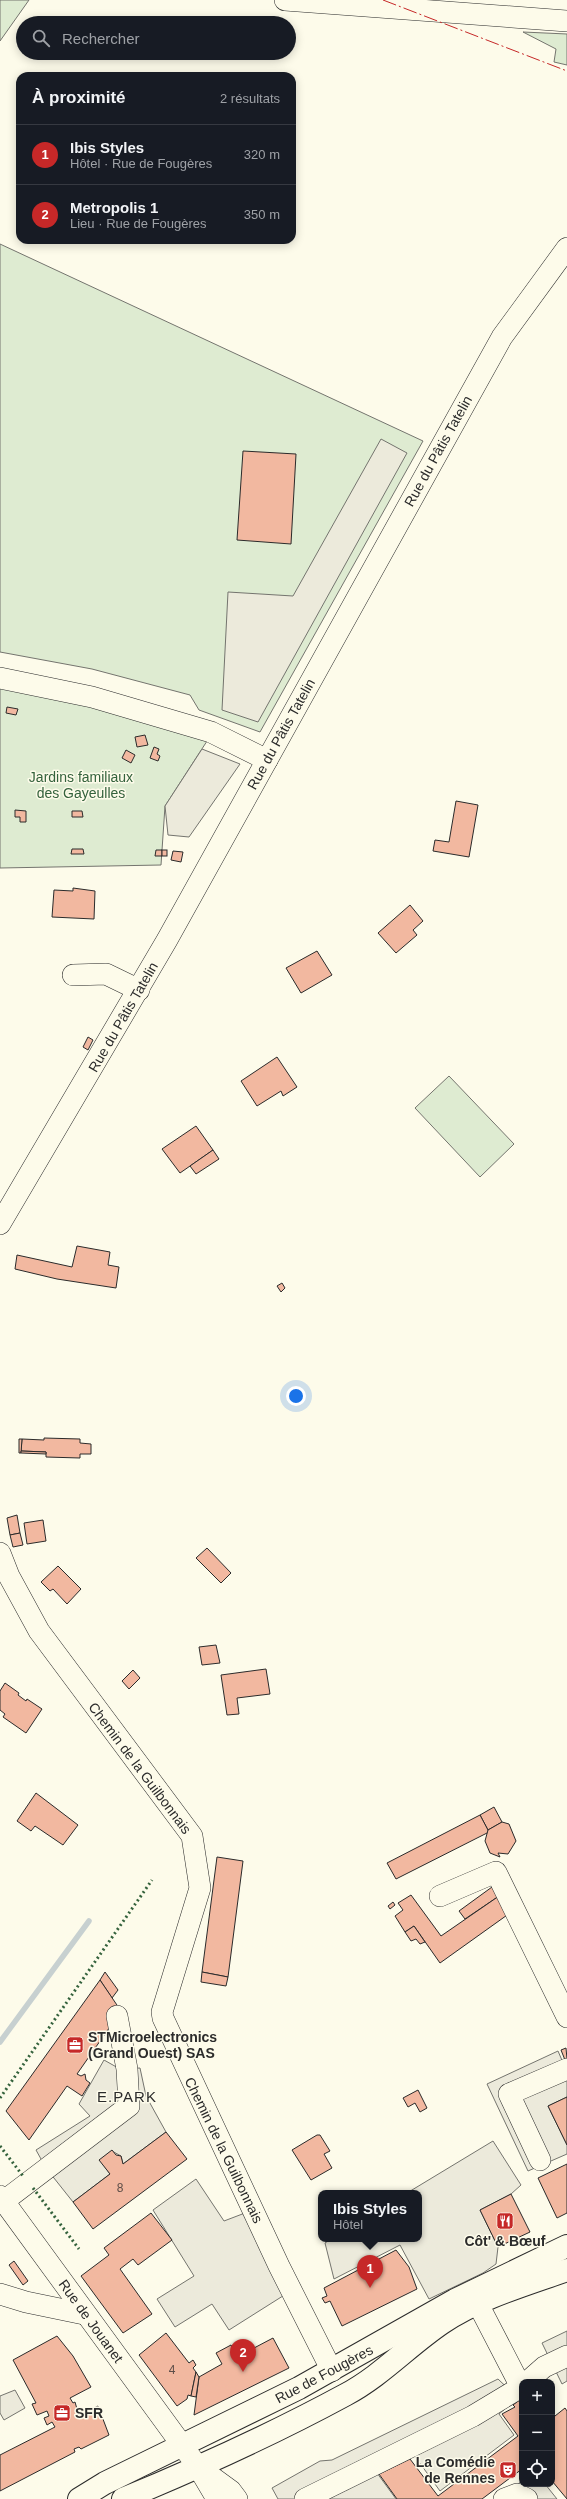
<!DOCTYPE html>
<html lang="fr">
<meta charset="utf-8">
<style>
:root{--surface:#171b24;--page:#20242c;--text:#f1f3f6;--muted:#9ea1a6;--line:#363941;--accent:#c62828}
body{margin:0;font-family:Helvetica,sans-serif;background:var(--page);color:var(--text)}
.controls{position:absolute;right:12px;bottom:12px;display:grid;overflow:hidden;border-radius:8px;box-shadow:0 2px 10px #0003}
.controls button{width:36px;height:36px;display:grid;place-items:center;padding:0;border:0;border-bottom:1px solid var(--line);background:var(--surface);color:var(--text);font:20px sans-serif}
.you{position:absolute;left:296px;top:1396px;width:14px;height:14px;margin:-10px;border:3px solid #fff;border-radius:50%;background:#1a73e8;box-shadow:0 0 0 6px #1a73e833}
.badge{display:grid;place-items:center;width:26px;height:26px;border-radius:50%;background:var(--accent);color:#fff;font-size:13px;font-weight:700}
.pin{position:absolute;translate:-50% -33px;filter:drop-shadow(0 1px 2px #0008)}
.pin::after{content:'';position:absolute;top:21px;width:14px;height:12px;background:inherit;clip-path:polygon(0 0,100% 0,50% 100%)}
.popup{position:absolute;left:318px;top:2190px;width:104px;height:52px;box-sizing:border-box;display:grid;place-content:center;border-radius:8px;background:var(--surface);filter:drop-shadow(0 1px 3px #0005);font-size:13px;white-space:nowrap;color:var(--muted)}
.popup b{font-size:15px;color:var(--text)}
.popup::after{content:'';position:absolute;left:50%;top:100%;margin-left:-8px;border:8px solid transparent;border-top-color:var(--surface)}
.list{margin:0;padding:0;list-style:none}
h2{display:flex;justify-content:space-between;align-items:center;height:52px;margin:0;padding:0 16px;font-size:17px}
h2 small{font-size:13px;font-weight:400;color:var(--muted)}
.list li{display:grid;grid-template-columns:26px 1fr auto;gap:12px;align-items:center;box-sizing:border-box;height:60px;padding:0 16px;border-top:1px solid var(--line)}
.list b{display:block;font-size:15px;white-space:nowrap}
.list p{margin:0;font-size:13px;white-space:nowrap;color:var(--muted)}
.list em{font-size:13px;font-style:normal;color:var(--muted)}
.icon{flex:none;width:22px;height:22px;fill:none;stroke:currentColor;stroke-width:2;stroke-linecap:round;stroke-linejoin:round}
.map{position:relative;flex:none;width:567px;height:2499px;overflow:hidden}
.search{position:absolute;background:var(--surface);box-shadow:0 2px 10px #0003;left:16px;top:16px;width:280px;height:44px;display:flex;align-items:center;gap:10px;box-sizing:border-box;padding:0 14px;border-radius:22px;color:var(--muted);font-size:15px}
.panel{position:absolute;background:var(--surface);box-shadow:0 2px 10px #0003;left:16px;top:72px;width:280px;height:172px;border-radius:12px}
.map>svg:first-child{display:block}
</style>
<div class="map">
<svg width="567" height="2499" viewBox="0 0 567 2499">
<rect width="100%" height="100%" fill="#fdfbea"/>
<!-- green -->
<g fill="#deebd1" stroke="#74746e">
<path d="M0,0h29l-29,41z"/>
<path d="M523,32l44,2v31l-13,-3 2,-13z"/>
<path d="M0,244l423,197 -163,291 -61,-22 -9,-15 -98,-26 -92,-17z"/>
<path d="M0,687l80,13 129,38 -44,68 -4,59 -161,3z"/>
<path d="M449,1076l65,68 -34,33 -65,-69z"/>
</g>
<!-- parking -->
<g fill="#eceadb" stroke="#74746e">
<path d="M381,439l26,14 -149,269 -36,-12 6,-118 65,4z"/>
<path d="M202,749l38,15 -51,73 -21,-2 -3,-29z"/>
<path d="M558,2051l9,21v25l-19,9 19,39v9l-39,17 -41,-87z"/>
<path d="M104,2060l16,9 20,-1 6,28 20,36 -43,32 -2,-8 -9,-5 -12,9 10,14 -37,28 -27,-34 -10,-18 54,-34 -11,-12z"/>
<path d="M493,2141l28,44 -10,9 -31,16 18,37 -2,17 -13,9 -54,26 -29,-54 -66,34 -9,-36 6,-4h88v-46h-12z"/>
<path d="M196,2179l28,42 21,-8 41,81 -57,36 -17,-26 -37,23 -18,-28 37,-23 -41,-66z"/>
<path d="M567,2331v50l-5,3 -20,-41z"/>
<path d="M498,2379l20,19 -19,16 15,21 -74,56 -26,-36 -37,18 19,26h-118l-6,-11 48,-27 12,-1z"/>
<path d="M15,2390l10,18 -21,12 -4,-7v-17z"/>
<path d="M522,2481v3h23l12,15h-60z"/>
</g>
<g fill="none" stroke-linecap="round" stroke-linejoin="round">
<!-- stream -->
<path stroke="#c7d0d0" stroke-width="5.5" d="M0,2042l89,-121"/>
</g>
<!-- building -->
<g fill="#f2b8a0" stroke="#2b2b2b">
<path d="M243,451l53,3 -5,90 -54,-4z"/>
<path d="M7,707l11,2 -2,6 -10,-2z"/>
<path d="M145,735l3,10 -11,2 -2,-10z"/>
<path d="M154,747l5,2 -2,5 3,2 -2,5 -8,-3z"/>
<path d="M126,750l9,5 -4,8 -9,-5z"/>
<path d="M456,801l22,4 -9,52 -36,-6 2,-11 14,2z"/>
<path d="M15,810l11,1v11h-6v-5h-5z"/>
<path d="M72,811h10l1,6h-11z"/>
<path d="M72,849h11l1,5h-13z"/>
<path d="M156,850h6v6h-7z"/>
<rect x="162" y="850" width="5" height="6"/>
<path d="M173,851l10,1 -2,10 -10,-2z"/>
<path d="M73,888l22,3 -1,28 -42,-2 2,-27 19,1z"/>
<path d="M410,905l13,16 -10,9 4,5 -21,18 -18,-20z"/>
<path d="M317,951l15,24 -31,18 -15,-25z"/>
<path d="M88,1037l5,3 -5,10 -5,-3z"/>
<path d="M277,1057l20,30 -14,9 -2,-5 -24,15 -16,-25z"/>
<path d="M196,1126l17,24 -33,23 -18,-24z"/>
<path d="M213,1150l6,9 -23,15 -6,-8z"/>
<path d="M77,1246l33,6 -2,13 11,2 -3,21 -59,-9 -42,-10 2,-14 55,12z"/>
<path d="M282,1283l3,5 -4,4 -4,-6z"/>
<path d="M44,1438l36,1v4l11,1v10h-11v4l-34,-1v-5l-25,-1 1,-12 22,1z"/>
<path d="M19,1439h3l-1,14h-2z"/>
<path d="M21,1451l25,1v2l-25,-1z"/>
<path d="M17,1515l3,18 -10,2 -3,-17z"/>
<path d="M43,1520l3,21 -19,3 -3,-21z"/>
<path d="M20,1533l3,12 -10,2 -3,-12z"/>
<path d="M207,1548l24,25 -10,10 -25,-25z"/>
<path d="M58,1566l23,23 -14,15 -14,-15 -3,2 -9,-9z"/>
<path d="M216,1645l4,18 -18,2 -3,-18z"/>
<path d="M266,1669l4,25 -33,4 2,16 -12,1 -6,-40z"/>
<path d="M133,1670l7,8 -11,11 -7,-8z"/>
<path d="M5,1683l14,10 -1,2 8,6 1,-2 15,10 -16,24 -23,-16 2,-3 -5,-4v-19z"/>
<path d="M36,1793l42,32 -15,20 -28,-19 -4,5 -14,-10z"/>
<path d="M494,1807l8,15 -14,8 -8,-15z"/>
<path d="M480,1815l9,17 -93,47 -9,-16z"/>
<path d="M502,1822l7,2 7,17 -8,13 -10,-1 2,4 -10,-4 -5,-12 3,-11z"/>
<path d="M217,1857l26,4 -15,116 -26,-5z"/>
<path d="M492,1887l7,9 -34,23 -6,-8z"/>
<path d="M411,1895l30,41 58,-40 11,17 -70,50 -26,-37 -9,6 -10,-16 8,-6 -5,-7z"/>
<path d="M393,1902l2,3 -5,4 -2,-3z"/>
<path d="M414,1926l11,16 -5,2 -4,-5 -5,2 -6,-9z"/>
<path d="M105,1972l13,18 -6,8 -12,-18z"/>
<path d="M202,1972l26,5 -2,9 -25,-4z"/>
<path d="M100,1980l21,31 -44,63 4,2 4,-2 1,6 4,3 -8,13 -15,-10 -38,54 -23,-29z"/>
<path d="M566,2048l1,11 -2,1 -4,-10z"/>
<path d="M418,2090l9,18 -7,4 -5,-9 -7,4 -5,-9z"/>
<path d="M567,2097v48l-19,-39z"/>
<path d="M166,2132l21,27 -94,70 -20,-27 37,-28 -11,-14 13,-10 4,5 5,1 2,8z"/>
<path d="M317,2135h3l10,16 -6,3 8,14 -21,12 -19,-30z"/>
<path d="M567,2164v49l-10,5 -19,-40z"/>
<path d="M511,2194l19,38 -32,15 -18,-37z"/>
<path d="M151,2213l21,27 -34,25 -5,-6 -13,10 32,45 -29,19 -42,-57 28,-21 -5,-7z"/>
<path d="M396,2250l13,17 8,22 -75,37 -12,-25 -5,2 -3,-5 5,-2 -3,-8z"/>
<path d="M14,2261l14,20 -5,4 -14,-20z"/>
<path d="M166,2333l23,30 4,-3 3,5 -3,3 3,4 -5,24 -3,-1 -1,4 -10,7 -38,-51z"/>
<path d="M57,2336l16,20 18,31 -21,11 3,5 2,-1 4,14 19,-10 11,29 -28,14 -2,-2 -5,2 1,3 -75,39v-36l55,-28 -3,-5 -5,3 -3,-7 5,-2 -2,-5 -10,4 -5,-11 4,-1 -23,-43z"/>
<path d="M273,2338l16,30 -95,47 5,-38 23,-13 -6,-11 15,-8 6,12z"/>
<path d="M196,2372l3,5 -3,20 -5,-1z"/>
<path d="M522,2398v71l-40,30h-85l-18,-25 31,-15 28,37 80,-60 -16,-22 13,-7 -2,-2z"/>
<path d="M565,2408l2,3v88l-15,-18v-70l3,5z"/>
</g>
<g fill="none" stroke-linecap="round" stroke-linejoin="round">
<defs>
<g id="minor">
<path d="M285,0l282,21"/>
<path d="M0,678l92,19 119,35 56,28"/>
<path d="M73,975l33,-1 33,16"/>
<path d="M0,1224l167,-284 335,-603 65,-89"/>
<path d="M0,1553l9,23 30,55 153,205 8,52 -38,124 1,6 116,248 53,105"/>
<path d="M440,1896l56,-24 71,145"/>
<path d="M540,2160l-31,-66 58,-25"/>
<path d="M0,2196l198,271 19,32"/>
<path d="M4,2201l125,-95 -2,-37 -10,-53"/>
<path d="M0,2294l26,8 58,12"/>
<path d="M527,2382l17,-15 23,-11"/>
<path d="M205,2472l26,19 6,8"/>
<path d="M305,2499l168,-83 48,-29 -43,-83"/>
<path d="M504,2499l13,-5 10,5"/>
</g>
<g id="major">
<path d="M79,2499l26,-16 194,-95 156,-88 112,-54"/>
<path d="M123,2499c75,-31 150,-65 222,-104 36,-19 63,-49 97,-72 37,-25 83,-38 125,-53"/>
</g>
</defs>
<!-- minor casing -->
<use href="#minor" stroke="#2b2b2b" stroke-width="22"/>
<!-- major casing -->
<use href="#major" stroke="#2b2b2b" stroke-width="24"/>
<!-- minor -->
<use href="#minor" stroke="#fdfbea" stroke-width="21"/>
<!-- major -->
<use href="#major" stroke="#fdfbea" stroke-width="22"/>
<!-- hedge -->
<g stroke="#34623c" stroke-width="3" stroke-dasharray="2 3" stroke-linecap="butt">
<path d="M0,2098l152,-218"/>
<path d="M0,2146l23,30"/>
<path d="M33,2188l46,61"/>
</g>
<!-- power -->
<path stroke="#c62828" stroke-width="1" stroke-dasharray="14 3 2 3" stroke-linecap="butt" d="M383,0l184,71"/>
</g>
<!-- icons -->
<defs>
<symbol id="office-square" viewBox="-11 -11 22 22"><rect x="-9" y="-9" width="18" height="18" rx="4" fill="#c62828" stroke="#fdfbea"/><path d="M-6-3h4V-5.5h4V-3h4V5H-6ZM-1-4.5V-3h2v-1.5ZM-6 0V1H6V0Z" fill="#fff"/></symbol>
<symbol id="restaurant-square" viewBox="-11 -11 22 22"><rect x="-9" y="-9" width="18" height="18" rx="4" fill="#c62828" stroke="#fdfbea"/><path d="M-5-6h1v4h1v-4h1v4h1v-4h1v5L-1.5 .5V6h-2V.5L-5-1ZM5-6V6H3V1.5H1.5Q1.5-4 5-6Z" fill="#fff"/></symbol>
<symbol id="theatre-square" viewBox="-11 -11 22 22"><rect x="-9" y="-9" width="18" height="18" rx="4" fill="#c62828" stroke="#fdfbea"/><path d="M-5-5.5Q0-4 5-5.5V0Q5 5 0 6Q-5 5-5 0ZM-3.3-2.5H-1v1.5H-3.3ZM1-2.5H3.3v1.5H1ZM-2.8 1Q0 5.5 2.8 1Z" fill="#fff"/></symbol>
</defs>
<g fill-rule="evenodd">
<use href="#office-square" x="65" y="2035" width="20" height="20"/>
<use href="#restaurant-square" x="495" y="2211" width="20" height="20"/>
<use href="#office-square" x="52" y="2403" width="20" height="20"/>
<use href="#theatre-square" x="498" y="2460" width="20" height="20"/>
</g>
<g text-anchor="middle" stroke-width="3" stroke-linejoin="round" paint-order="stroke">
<!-- number labels -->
<g font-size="12" fill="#5d4e48">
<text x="120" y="2192">8</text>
<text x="172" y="2374">4</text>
</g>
<!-- street labels -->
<g font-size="14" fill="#2b2b2b" stroke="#fdfbea">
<text transform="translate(438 451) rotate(-61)" y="5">Rue du Pâtis Tatelin</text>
<text transform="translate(281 734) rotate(-61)" y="5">Rue du Pâtis Tatelin</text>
<text transform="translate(123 1017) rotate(-60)" y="5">Rue du Pâtis Tatelin</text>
<text transform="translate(140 1768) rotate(53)" y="5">Chemin de la Guilbonnais</text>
<text transform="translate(224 2150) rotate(64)" y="5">Chemin de la Guilbonnais</text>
<text transform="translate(91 2321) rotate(54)" y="5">Rue de Jouanet</text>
<text transform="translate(324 2374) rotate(-28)" y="5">Rue de Fougères</text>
</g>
<!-- park labels -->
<g font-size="14" fill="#34623c" stroke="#fdfbea">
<text x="81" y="782">Jardins familiaux<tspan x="81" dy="16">des Gayeulles</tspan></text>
</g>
<!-- poi labels -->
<g font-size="14" font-weight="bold" fill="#2b2b2b" stroke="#fdfbea" text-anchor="start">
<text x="88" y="2042">STMicroelectronics<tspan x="88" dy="16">(Grand Ouest) SAS</tspan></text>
<text x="505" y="2246" text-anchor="middle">Côt' &amp; Bœuf</text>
<text x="75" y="2418">SFR</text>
<text x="495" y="2467" text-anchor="end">La Comédie<tspan x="495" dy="16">de Rennes</tspan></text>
</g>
<!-- neighbourhood labels -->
<g font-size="15" letter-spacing="1" fill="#2b2b2b" stroke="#fdfbea">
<text x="127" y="2102">E.PARK</text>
</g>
</g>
</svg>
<div class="controls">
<button>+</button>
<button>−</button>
<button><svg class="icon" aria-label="locate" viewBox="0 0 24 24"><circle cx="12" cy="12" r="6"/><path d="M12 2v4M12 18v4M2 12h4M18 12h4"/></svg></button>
</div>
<div class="you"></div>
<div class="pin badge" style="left:370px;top:2288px">1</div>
<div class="popup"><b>Ibis Styles</b>Hôtel</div>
<div class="pin badge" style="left:243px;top:2372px">2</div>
<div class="search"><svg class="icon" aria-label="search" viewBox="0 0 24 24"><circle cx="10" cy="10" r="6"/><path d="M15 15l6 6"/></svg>Rechercher</div>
<section class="panel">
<h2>À proximité<small>2 résultats</small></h2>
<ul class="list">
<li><span class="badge">1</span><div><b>Ibis Styles</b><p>Hôtel · Rue de Fougères</p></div><em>320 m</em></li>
<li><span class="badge">2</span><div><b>Metropolis 1</b><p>Lieu · Rue de Fougères</p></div><em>350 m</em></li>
</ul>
</section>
</div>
